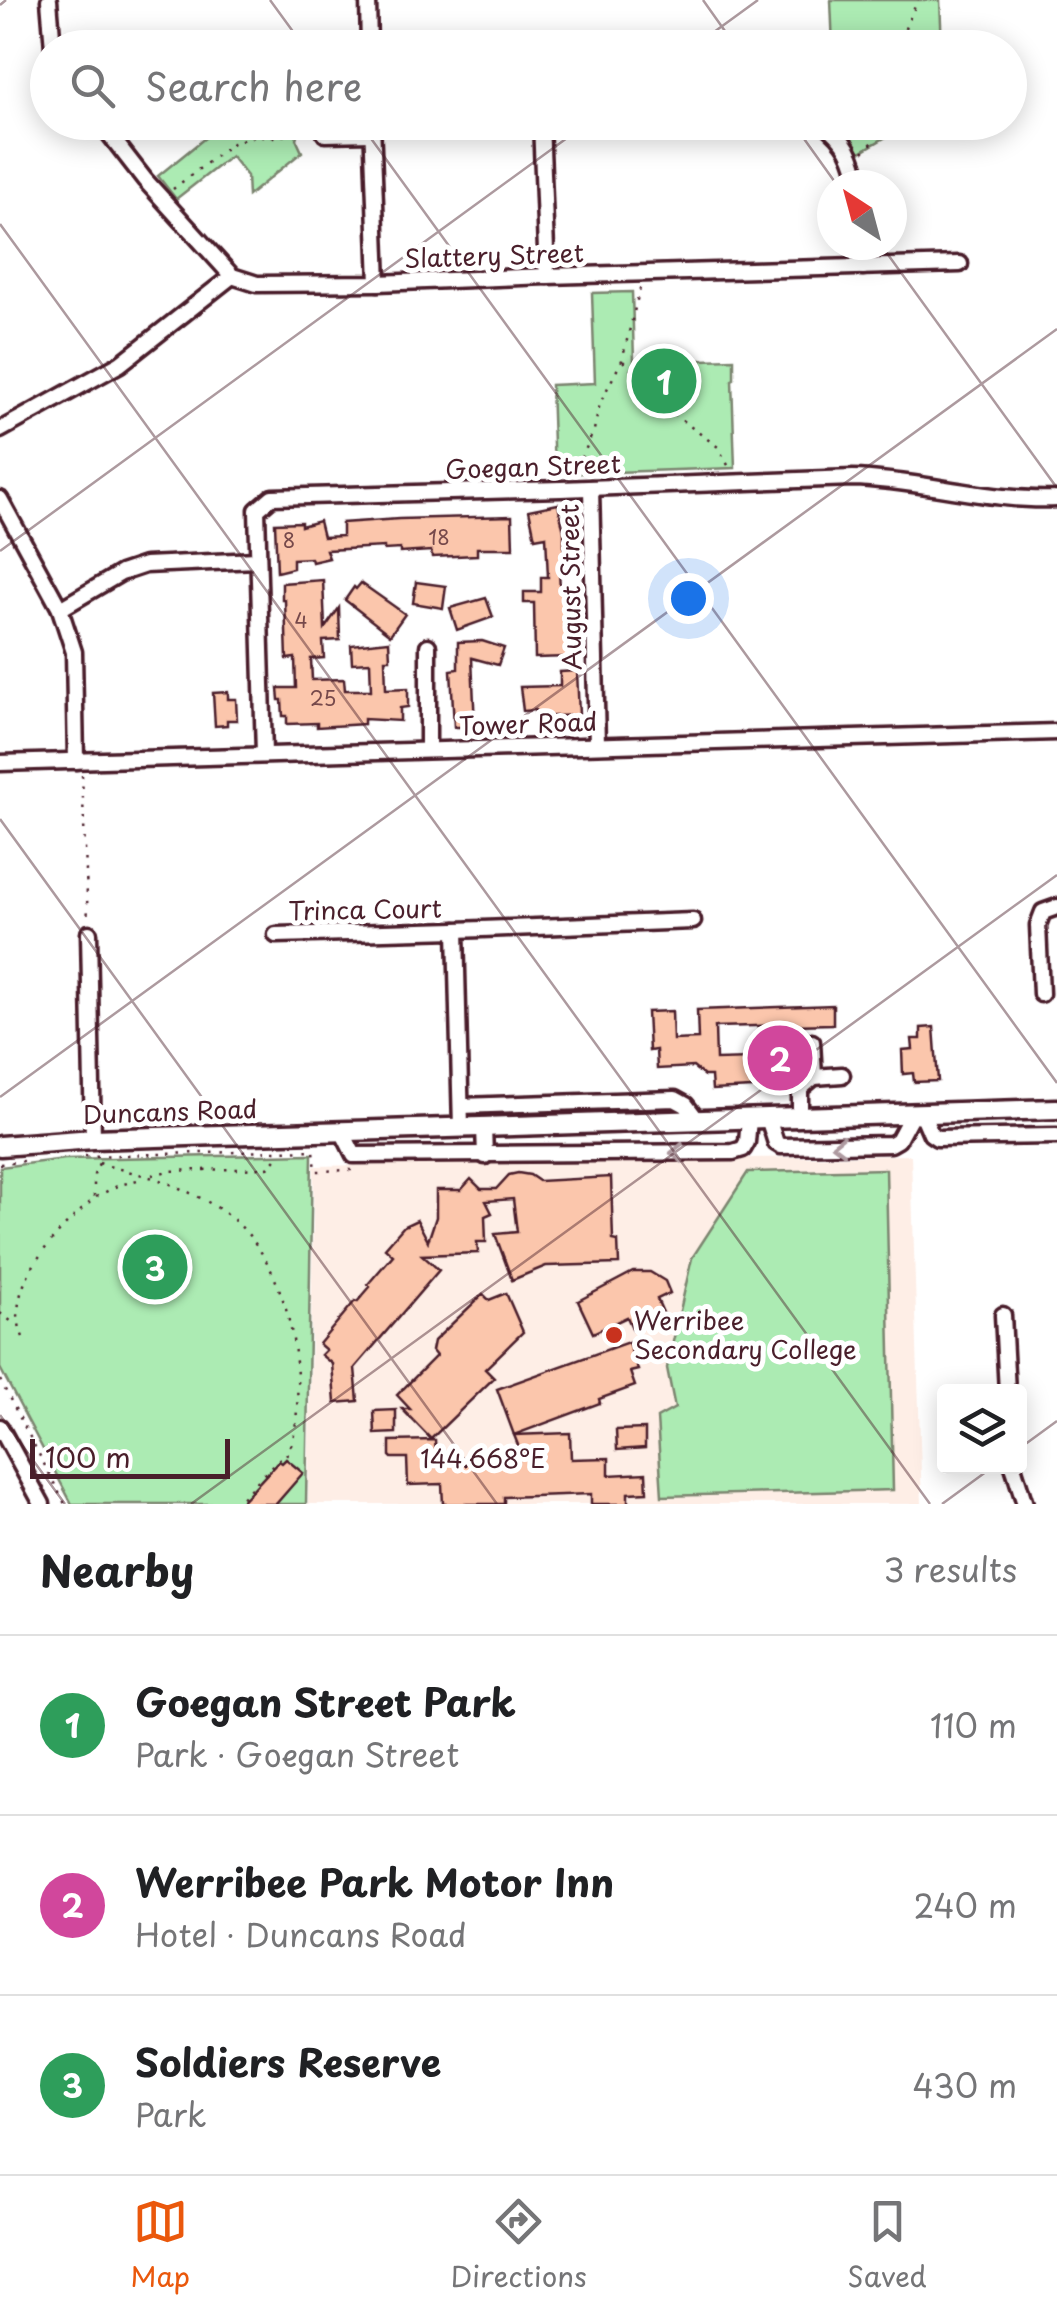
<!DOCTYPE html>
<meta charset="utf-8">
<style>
:root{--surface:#fff;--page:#f6f6f6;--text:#202124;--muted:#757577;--line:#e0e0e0;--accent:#ea580c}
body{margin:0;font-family:"Playpen Sans",sans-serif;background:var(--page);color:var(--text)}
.controls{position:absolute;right:30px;bottom:30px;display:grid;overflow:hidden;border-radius:10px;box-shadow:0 5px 25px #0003}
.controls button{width:90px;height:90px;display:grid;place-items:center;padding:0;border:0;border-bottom:2px solid var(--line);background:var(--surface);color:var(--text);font:50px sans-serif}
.compass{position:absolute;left:817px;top:170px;width:90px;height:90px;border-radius:50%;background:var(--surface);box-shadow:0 5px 25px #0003;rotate:324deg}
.scale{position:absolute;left:30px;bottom:25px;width:200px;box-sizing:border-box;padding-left:10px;border:5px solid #4a1f2b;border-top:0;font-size:28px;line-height:35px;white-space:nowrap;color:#4a1f2b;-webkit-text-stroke:8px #fff;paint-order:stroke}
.you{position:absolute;left:688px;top:598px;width:35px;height:35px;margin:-25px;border:8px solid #fff;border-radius:50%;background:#1a73e8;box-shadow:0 0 0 15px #1a73e833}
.badge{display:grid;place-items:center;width:65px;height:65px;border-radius:50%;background:var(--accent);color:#fff;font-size:32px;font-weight:700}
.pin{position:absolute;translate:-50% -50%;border:5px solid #fff;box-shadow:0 2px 10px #0006}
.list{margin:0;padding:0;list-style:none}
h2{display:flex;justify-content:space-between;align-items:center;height:130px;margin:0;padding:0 40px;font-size:42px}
h2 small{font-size:32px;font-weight:400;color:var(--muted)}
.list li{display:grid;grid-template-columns:65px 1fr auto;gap:30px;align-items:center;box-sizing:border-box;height:180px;padding:0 40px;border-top:2px solid var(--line)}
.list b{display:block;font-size:38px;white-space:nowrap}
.list p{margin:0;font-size:32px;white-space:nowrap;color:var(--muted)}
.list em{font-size:32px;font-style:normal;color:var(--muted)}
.icon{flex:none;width:55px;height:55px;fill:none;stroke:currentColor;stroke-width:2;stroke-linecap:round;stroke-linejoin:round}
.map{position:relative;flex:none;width:1057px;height:1504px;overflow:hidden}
.search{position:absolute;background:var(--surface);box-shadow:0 5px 25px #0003;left:30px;right:30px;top:30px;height:110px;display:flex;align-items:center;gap:25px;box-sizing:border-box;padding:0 35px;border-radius:55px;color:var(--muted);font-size:38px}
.sheet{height:670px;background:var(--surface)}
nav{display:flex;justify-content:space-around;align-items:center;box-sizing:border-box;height:140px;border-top:2px solid var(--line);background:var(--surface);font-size:28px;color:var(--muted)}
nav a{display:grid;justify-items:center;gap:5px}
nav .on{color:var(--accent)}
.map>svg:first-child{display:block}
</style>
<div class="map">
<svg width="1057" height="1504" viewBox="0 0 1057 1504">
<rect width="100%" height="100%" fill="#fff"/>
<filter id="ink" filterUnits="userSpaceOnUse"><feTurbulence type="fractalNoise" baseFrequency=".01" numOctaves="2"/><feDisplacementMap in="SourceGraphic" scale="20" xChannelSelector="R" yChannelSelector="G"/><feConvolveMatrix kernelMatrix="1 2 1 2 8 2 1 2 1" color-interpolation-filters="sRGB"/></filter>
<g filter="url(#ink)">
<!-- built -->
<path fill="#feeee6" d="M911,1155l11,349h-614l6,-338z"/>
<!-- green -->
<g fill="#acebb3" stroke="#7b856f" stroke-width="2.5">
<path d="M831,0h109l2,47h-109z"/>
<path d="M204,123h96l-4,16 6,13 -54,44 -1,-20 -16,-20 -55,43 -18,-23 53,-43z"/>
<path d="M839,123h71l-50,29z"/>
<path d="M632,292l2,70 100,-3v20l-2,1 3,88 -181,6 -3,-89 44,-2 -3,-90z"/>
<path d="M312,1154l-6,350h-234l-72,-136v-201l65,-8z"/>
<path d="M886,1169l7,321 -231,6 -5,-78 18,-10 -8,-40 25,-110 56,-86z"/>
</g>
<!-- building -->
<g fill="#fbc6ac" stroke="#4a1f2b" stroke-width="2.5">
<path d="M558,504l6,28v37h-5l1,21h7l1,67 -33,1 -1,-55h-10v-11h17v-15h7l-2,-41 -11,2 -6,-28z"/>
<path d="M512,516l1,32h-36v7l-45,2 -1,-6 -31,2v-4l-16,1v-3l-58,3 3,8 -17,4 -1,-4 -18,1v9l-16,4 -2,-49 26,-1v4l18,-5 4,16 19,-1v-13l57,-4z"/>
<path d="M323,580l2,48 14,-20 1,32 -17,1 1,17 -13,1 1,21 32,-1 1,11h26l-1,-28 -18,1 -1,-18 38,-4 1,18h-5l1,30 22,-1v19l-8,1v13l-36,-2v5l-47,3v-4l-30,1v-8h-4l-1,-16h-3l-1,-12h18l-1,-30 -8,1 -2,-59h-3v-17z"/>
<path d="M416,582l30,4 -3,22 -30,-5z"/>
<path d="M361,583l44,31 -15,21 -45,-35 9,-13 2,2z"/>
<path d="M486,598l7,19 -36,13 -7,-22z"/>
<path d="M482,641l22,7 -6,17 -26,-7 3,69h-21l-3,-57 7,-1v-27z"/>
<path d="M577,671l2,44 -44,2v-7l-12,1 -3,-24 40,-1v-14z"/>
<path d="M228,692v7h8l1,21h-10v5l-12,1 -2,-33z"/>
<path d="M833,1005v19l-118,3 1,33 35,-1 1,29 -40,2 -1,-14h-7l-11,-9 -36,2 -1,-19 -7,1 -2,-39 25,-1 1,29 25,-1 -1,-29z"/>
<path d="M934,1027l4,54 -24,1 -1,-9 -10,1 -1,-24 11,-1 -1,-10h9v-11z"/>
<path d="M802,1049l1,17 -49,1v-17z"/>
<path d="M518,1173l12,2 9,6 72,-4 2,63 5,1 1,23 -73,2 -34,14 -17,-46 22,-2 -4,-33 -27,2 6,12 -7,3 1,26h-9l1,11 -56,2 17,15 -84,98 3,33 -23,2 -3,-39 -11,-9 5,-5 -7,-6 36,-43 2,1 13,-15 -2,-3 25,-29 -8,-7 19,-22 13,-6 11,21 8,-24v-27h25l10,-11 10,10h15l13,-14z"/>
<path d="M633,1272h17l15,9 5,12 -13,6 7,16 -31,15 -6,-13 -34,16 -15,-32z"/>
<path d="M506,1293l17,39 -38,37 9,9 -63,61 -29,-30h8l-13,-14 39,-39 -4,-5 2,-10 49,-47 6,6z"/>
<path d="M628,1342l10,28 -8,2 5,14 -36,13 1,4 -86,32 -17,-46z"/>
<path d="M396,1410v23l-21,1 -1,-23z"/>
<path d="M645,1429v19l-28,2 -1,-20z"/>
<path d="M570,1433l1,26 38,-1v17l37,-2 1,19 -19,1v11h-37v-10l-87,3v7h-61l-1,-20 -34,1 -1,-27h-15l-2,-2v-15l45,-1 1,16 23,-1 1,9 58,-3v-16l-4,-10z"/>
<path d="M286,1459l17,14 -27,31h-37l40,-43 3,2z"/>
</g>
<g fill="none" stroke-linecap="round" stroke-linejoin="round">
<defs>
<g id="minor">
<path d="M49,0l4,48"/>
<path d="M368,0l1,48"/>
<path d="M100,122l45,58 87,96 25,8 121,-1 169,-7 413,-12"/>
<path d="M372,122l6,161"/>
<path d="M541,122l6,154"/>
<path d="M823,122c24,19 31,34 36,63"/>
<path d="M325,134l47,-1"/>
<path d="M863,245v22"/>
<path d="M0,430l120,-66 112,-88"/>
<path d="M591,488l6,257"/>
<path d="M0,499l60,110 14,43 2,109"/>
<path d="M60,609l61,-36 24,-8 112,-5"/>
<path d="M428,646v103"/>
<path d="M264,754l-7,-244 15,-13 289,-8 292,-11c68,2 136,24 204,21"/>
<path d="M0,763l1057,-31"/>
<path d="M89,933l4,206"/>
<path d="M276,935l180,-5"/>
<path d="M1041,994l-3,-69 5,-13 14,-5"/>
<path d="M814,1077l28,-2"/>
<path d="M461,1106l214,-7 11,6 12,16"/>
<path d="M922,1113l9,21 6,4 120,-2"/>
<path d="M800,1117v-28l14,-12 -2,-35"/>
<path d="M768,1118l8,25 5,3 110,-2 7,-4 14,-26"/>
<path d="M484,1127l1,29"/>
<path d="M461,1128l-5,-198 237,-9"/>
<path d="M342,1131l12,24 379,-3 10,-3 4,-7 2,-23"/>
<path d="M1003,1315l4,77"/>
<path d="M0,1427l42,77"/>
<path d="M1013,1466l12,38"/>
</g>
<path id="major" d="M0,1146l93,-7 964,-30"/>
</defs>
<!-- minor casing -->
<use href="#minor" stroke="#4a1f2b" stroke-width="21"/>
<!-- major casing -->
<use href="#major" stroke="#4a1f2b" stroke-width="25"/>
<!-- path -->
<g stroke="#4a1f2b" stroke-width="2.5" stroke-dasharray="2.5 8" stroke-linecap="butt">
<path d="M896,48l22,-48"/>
<path d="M863,152l12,-12 2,-18"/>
<path d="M173,189l60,-46 17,-6h26l27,-5 10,1"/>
<path d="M623,361l41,46 54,40 11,20"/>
<path d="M570,476l13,-21 11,-25 6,-27 22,-43 18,-72"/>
<path d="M82,775l6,146"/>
<path d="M85,1156l229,-6 2,21 38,-1"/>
<path d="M99,1163c24,8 50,12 74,22 20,9 42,19 60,34 43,37 62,105 64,159 1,23 1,65 -14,82l-5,-1 -42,45"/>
<path d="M0,1164l23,-3"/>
<path d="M152,1175l16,-4 100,-3 13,-15"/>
<path d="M96,1197l21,-11 27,-8"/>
<path d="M0,1313l15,11"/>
<path d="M23,1337c-22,-50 35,-108 71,-138v-24l7,-17"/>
<path d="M0,1380l65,124"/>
</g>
<!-- minor -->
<use href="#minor" stroke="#fff" stroke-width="14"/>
<!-- major -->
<use href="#major" stroke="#fff" stroke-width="18"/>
</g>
<!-- one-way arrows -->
<defs><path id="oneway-chevron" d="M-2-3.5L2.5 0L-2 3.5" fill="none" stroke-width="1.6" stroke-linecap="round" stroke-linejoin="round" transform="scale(2.5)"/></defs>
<g stroke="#ae9aa0">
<use href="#oneway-chevron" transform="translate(839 1145) rotate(179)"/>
<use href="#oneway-chevron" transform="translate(677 1153) rotate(179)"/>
</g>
</g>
<!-- ticks -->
<path fill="none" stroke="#4a1f2b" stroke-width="2.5" stroke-opacity="0.45" d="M270,0l35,48M703,0l34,48M0,5l6,-5M692,48l66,-48M359,122l698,961M792,122l45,63M0,224l930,1280M881,245l176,243M0,551l589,-429M0,819l497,685M0,1097l1057,-768M0,1415l65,89M1020,1448l37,-27M191,1504l866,-629M942,1504l52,-38"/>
<!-- markers -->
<circle fill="#c8321e" stroke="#fff" stroke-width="4" cx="614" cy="1335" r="10"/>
<g text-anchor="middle" stroke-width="10" stroke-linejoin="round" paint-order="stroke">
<!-- number labels -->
<g font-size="20" fill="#76494b">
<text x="439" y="545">18</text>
<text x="289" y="548">8</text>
<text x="301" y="628">4</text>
<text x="323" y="706">25</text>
</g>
<!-- street labels -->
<g font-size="25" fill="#4a1f2b" stroke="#fff">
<text transform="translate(494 256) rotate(-2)" y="9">Slattery Street</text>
<text transform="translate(533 467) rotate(-2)" y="9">Goegan Street</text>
<text transform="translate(571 587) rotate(-91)" y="9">August Street</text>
<text transform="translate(528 724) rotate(-2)" y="9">Tower Road</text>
<text transform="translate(365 910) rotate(-1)" y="9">Trinca Court</text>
<text transform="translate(170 1112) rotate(-2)" y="9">Duncans Road</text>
</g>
<!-- poi labels -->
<g font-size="25" fill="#4a1f2b" stroke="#fff" text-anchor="start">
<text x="634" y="1330">Werribee<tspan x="634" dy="29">Secondary College</tspan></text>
</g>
</g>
<g font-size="25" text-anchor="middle" fill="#4a1f2b" stroke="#fff" stroke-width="10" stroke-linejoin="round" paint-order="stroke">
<text x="483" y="1468">144.668°E</text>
</g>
</svg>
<div class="controls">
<button><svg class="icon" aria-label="layers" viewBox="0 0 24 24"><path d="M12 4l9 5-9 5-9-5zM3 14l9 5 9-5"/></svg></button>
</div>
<svg class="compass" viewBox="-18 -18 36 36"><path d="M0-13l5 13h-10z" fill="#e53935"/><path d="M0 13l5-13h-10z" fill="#757577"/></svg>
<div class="scale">100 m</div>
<div class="you"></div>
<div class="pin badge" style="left:664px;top:381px;background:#2e9e5b">1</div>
<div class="pin badge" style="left:780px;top:1058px;background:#d1479c">2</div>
<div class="pin badge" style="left:155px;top:1267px;background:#2e9e5b">3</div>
<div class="search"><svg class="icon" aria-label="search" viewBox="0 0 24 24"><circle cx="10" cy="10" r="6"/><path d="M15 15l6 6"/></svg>Search here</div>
</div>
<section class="sheet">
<h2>Nearby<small>3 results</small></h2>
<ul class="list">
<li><span class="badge" style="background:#2e9e5b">1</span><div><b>Goegan Street Park</b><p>Park · Goegan Street</p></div><em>110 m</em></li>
<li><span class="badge" style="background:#d1479c">2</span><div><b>Werribee Park Motor Inn</b><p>Hotel · Duncans Road</p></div><em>240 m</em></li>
<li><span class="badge" style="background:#2e9e5b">3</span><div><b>Soldiers Reserve</b><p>Park</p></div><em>430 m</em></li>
</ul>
</section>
<nav>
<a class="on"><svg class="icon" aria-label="map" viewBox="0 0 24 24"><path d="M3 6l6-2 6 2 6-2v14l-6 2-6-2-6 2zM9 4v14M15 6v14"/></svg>Map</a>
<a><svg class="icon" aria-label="directions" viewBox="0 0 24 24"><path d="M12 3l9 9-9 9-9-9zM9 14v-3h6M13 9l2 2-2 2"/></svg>Directions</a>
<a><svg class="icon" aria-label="saved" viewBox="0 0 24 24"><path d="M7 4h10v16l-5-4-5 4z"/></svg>Saved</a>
</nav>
